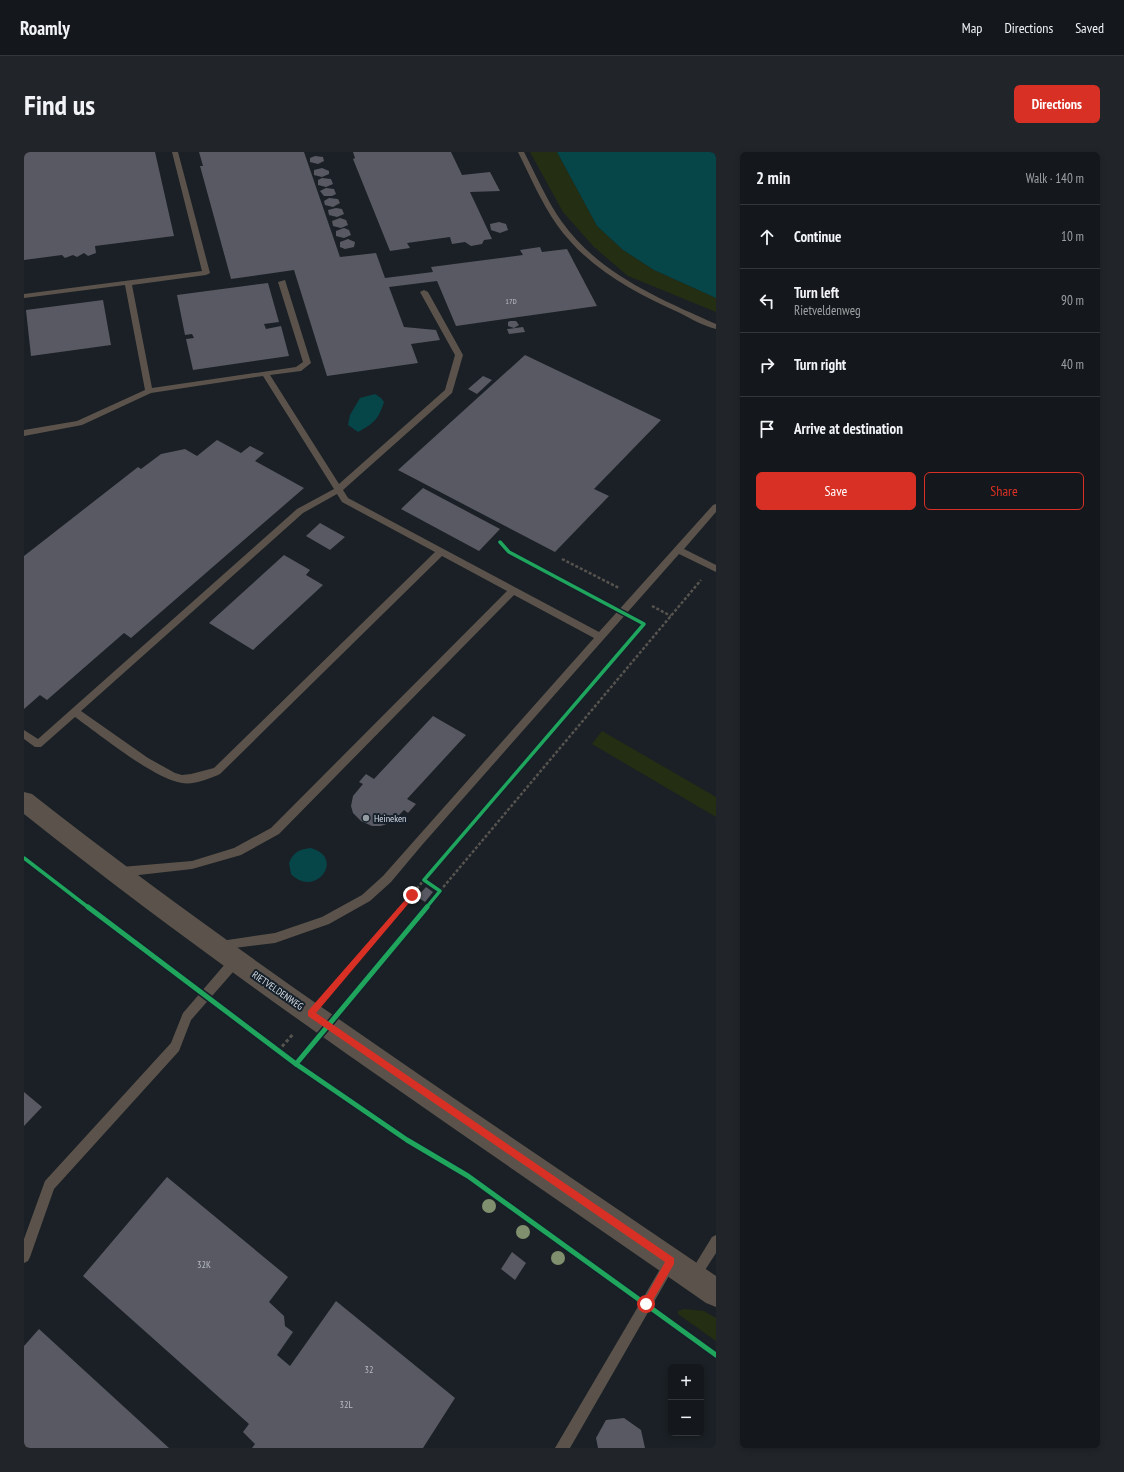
<!DOCTYPE html>
<meta charset="utf-8">
<style>
:root{--surface:#14181c;--page:#212529;--text:#f1f3f6;--muted:#9da0a3;--line:#33373b;--accent:#d93025}
body{margin:0;font-family:"PT Sans Narrow",sans-serif;background:var(--page);color:var(--text)}
.controls{position:absolute;right:12px;bottom:12px;display:grid;overflow:hidden;border-radius:6px;box-shadow:0 2px 6px #0003}
.controls button{width:36px;height:36px;display:grid;place-items:center;padding:0;border:0;border-bottom:1px solid var(--line);background:var(--surface);color:var(--text);font:20px sans-serif}
.stop{position:absolute;width:12px;height:12px;margin:-9px;border:3px solid #d93025;border-radius:50%;background:#fff}
.stop.end{background:#d93025;border-color:#fff;box-shadow:0 1px 4px #0008}
.list{margin:0;padding:0;list-style:none}
h2{display:flex;justify-content:space-between;align-items:center;height:52px;margin:0;padding:0 16px;font-size:17px}
h2 small{font-size:13px;font-weight:400;color:var(--muted)}
.list li{display:grid;grid-template-columns:26px 1fr auto;gap:12px;align-items:center;box-sizing:border-box;height:64px;padding:0 16px;border-top:1px solid var(--line)}
.list b{display:block;font-size:15px;white-space:nowrap}
.list p{margin:0;font-size:13px;white-space:nowrap;color:var(--muted)}
.list em{font-size:13px;font-style:normal;color:var(--muted)}
.actions{display:flex;gap:8px;padding:12px 16px}
.actions a{flex:1;padding:9px 0;border:1px solid var(--accent);border-radius:6px;text-align:center;font-size:14px;color:var(--accent)}
.actions .main{background:var(--accent);color:#fff}
.icon{flex:none;width:22px;height:22px;fill:none;stroke:currentColor;stroke-width:2;stroke-linecap:round;stroke-linejoin:round}
.map{position:relative;flex:none;width:692px;height:1296px;overflow:hidden;border-radius:6px}
header{display:flex;align-items:center;gap:24px;box-sizing:border-box;height:56px;padding:0 20px;background:var(--surface);border-bottom:1px solid var(--line)}
header strong{font-size:19px}
nav{display:flex;gap:22px;margin-inline-start:auto;font-size:14px}
.intro{display:flex;align-items:center;justify-content:space-between;box-sizing:border-box;height:96px;padding:0 24px}
h1{margin:0;font-size:28px}
.button{padding:10px 18px;border-radius:6px;background:var(--accent);color:#fff;font-size:14px;font-weight:700}
main{display:flex;gap:24px;padding:0 24px}
aside{flex:1;background:var(--surface);border-radius:6px;box-shadow:0 2px 6px #0003}
.map>svg:first-child{display:block}
</style>
<header>
<strong>Roamly</strong>
<nav><a>Map</a><a>Directions</a><a>Saved</a></nav>
</header>
<div class="intro"><h1>Find us</h1><a class="button">Directions</a></div>
<main>
<div class="map">
<svg width="692" height="1296" viewBox="0 0 692 1296">
<rect width="100%" height="100%" fill="#1a2025"/>
<!-- green -->
<g fill="#242e13">
<path d="M506,0h27l40,74 26,24 31,20 62,28v14l-88,-36 -34,-29 -31,-35z"/>
<path d="M578,579l114,66v20l-124,-73z"/>
<path d="M660,1157l20,2 12,7v23l-38,-27v-3z"/>
</g>
<!-- water -->
<g fill="#064548">
<path d="M533,0h159v146l-62,-28 -31,-20 -26,-24z"/>
<path d="M351,242l6,4 3,4c-6,18 -10,21 -26,30l-10,-7 2,-10 10,-17z"/>
<path d="M287,696c35,10 4,51 -20,26l-2,-11c4,-11 11,-14 22,-15z"/>
</g>
<!-- building -->
<g fill="#595963">
<path d="M0,0h131l19,84 -79,10 1,7 -8,3 -4,-3 -7,4 -4,-2 -8,3 -3,-3 -38,5z"/>
<path d="M175,0h105l36,105 36,-4 9,25 48,-6 -2,-5 92,-12 -3,-5 20,-3 2,5 25,-3 30,57 -141,20 -19,-45 -48,6 15,40 32,3 4,10 -29,4 7,19 -91,13 -33,-106 -63,9 -31,-113h3z"/>
<path d="M329,0h98l11,23 28,-3 10,19 -30,1 22,47 -8,1 -2,4 -11,2 -6,-4 -13,2 -2,-7 -43,6 3,5 -20,3 -37,-92 2,-1z"/>
<path d="M291,4l8,1 1,4 -6,3 -8,-2v-4z"/>
<path d="M298,16l7,3v3l-7,3 -8,-2v-5z"/>
<path d="M298,26l9,1 2,5 -7,3 -8,-2v-5z"/>
<path d="M302,36l8,1 2,5 -4,2h-8l-4,-5z"/>
<path d="M305,46l9,1 2,4 -7,4 -8,-2 -1,-4z"/>
<path d="M312,56l6,1 2,5 -7,3 -8,-2 -1,-5z"/>
<path d="M316,66l6,2 2,5 -7,3 -8,-2 -1,-5z"/>
<path d="M475,70l7,2 2,6 -8,3 -9,-3 -1,-6z"/>
<path d="M320,76l5,2 2,5 -7,3 -8,-2v-5z"/>
<path d="M324,87l7,3 -1,5 -9,2 -5,-2v-5z"/>
<path d="M244,131l11,39 -15,2 2,5 15,-3 8,30 -96,14 -7,-31 8,-1 -2,-4 -7,1 -8,-40z"/>
<path d="M79,148l8,45 -80,11 -5,-46z"/>
<path d="M486,169h6l3,4 -5,3 -6,-2v-4z"/>
<path d="M499,175l2,5 -16,2 -2,-5z"/>
<path d="M501,203l136,65 -67,69 15,7 -54,56 -157,-82z"/>
<path d="M459,224l9,4 -15,14 -9,-5z"/>
<path d="M193,288l24,13 9,-7 14,7 -9,8 49,27 -173,150 -7,-5 -77,67 -7,-5 -16,14v-153l114,-89 3,2 20,-15 24,-5 12,7z"/>
<path d="M399,336l77,41 -21,22 -78,-42z"/>
<path d="M296,371l25,14 -15,13 -24,-14z"/>
<path d="M260,403l26,15 -4,5 17,10 -70,65 -44,-27z"/>
<path d="M409,564l33,19 -59,64 9,5 -8,9 -4,-3 -12,12 -11,4h-9l-11,-5 -8,-8 -2,-7 2,-10 10,-12 -4,-2 7,-8 8,5z"/>
<path d="M402,735l7,5 -8,10 -8,-5z"/>
<path d="M0,940l18,15 -18,19z"/>
<path d="M143,1025l121,100 -19,25 15,14 1,10 8,6 -16,23 13,11 46,-65 119,97 -32,50h-171l3,-4 -12,-12 6,-8 -166,-148z"/>
<path d="M488,1100l14,11 -11,17 -14,-11z"/>
<path d="M15,1177l130,119h-145v-102z"/>
<path d="M600,1266l17,12 4,18h-47l-2,-10 10,-18z"/>
</g>
<g fill="none" stroke-linecap="round" stroke-linejoin="round">
<!-- path-far1 -->
<g stroke="#575450" stroke-width="2.5" stroke-dasharray="3 2" stroke-linecap="butt">
<path d="M538,407l57,29"/>
<path d="M628,454l19,10"/>
<path d="M416,739l261,-311"/>
<path d="M377,756l23,-28"/>
</g>
<!-- path -->
<g stroke="#575450" stroke-width="3" stroke-dasharray="3.5 2.5" stroke-linecap="butt">
<path d="M303,842l74,-87"/>
<path d="M254,899l16,-18"/>
</g>
<!-- service -->
<g fill="#5b534b" fill-rule="evenodd">
<path d="M148,0h6l32,121 -4,2 -74,10 20,103 144,-21 7,-5 -25,-80 7,-2 26,83 -10,8 -31,4 69,109 106,-94 10,-35 -35,-63 4,-2 4,2 35,63 -11,38 -109,97 5,8 251,134 114,-127 3,-1v8l-32,37 32,16v7l-37,-18 -257,291 -31,37 -21,19 -41,23 -54,19 -57,7 -4,-2 -1,-3 1,-3 61,-9 47,-16 40,-22 21,-19 211,-238 -80,-43 -235,239 -38,21 -49,14 -71,8 -4,-2 -1,-3 1,-3 4,-2 71,-6 42,-13 37,-20 236,-237 -65,-35 -222,218c-11,5 -26,11 -38,9 -28,-4 -83,-49 -107,-66l-34,30h-6l-11,-8v-9l14,9 259,-230 37,-20 -71,-113 -112,17 -69,32 -58,11v-6l53,-9 68,-31 -20,-105 -101,13v-4l178,-23zM313,342l5,8 93,50 -221,216 -23,6 -9,1 -7,-2 -27,-15 -67,-47 222,-198z"/>
<path d="M494,0h6c12,23 23,49 38,70 37,52 98,77 154,102v5c-12,-3 -25,-10 -36,-16 -47,-21 -93,-46 -123,-88 -16,-23 -27,-49 -39,-73z"/>
<path d="M212,803l4,1 1,4 -1,4 -49,56 -12,31 -125,138 -24,68 -2,4 -4,2v-24l21,-58 126,-138 12,-30 49,-57z"/>
<path d="M692,1083v18l-18,28 -4,2 -4,-2 -2,-4 2,-4 22,-36z"/>
<path d="M646,1105l4,2 2,4 -2,4 -104,181h-15l111,-189z"/>
</g>
<!-- tertiary -->
<path fill="#5b534b" fill-rule="evenodd" d="M0,640l8,2c219,172 454,325 684,482v31l-10,-4c-229,-160 -464,-315 -682,-489z"/>
<defs>
<g id="cycleway-far1">
<path d="M0,706l65,50"/>
<path d="M402,756l14,-17 -16,-11 220,-256 -135,-72 -9,-10"/>
</g>
<g id="cycleway">
<path d="M64,755l208,157 111,76 61,36 248,179"/>
<path d="M272,912l131,-157"/>
</g>
</defs>
<!-- cycleway-far1 casing -->
<use href="#cycleway-far1" stroke="#15202a" stroke-width="6"/>
<!-- cycleway casing -->
<use href="#cycleway" stroke="#15202a" stroke-width="8"/>
<!-- cycleway-far1 -->
<use href="#cycleway-far1" stroke="#20a55d" stroke-width="3.5"/>
<!-- cycleway -->
<use href="#cycleway" stroke="#20a55d" stroke-width="5"/>
</g>
<!-- trees -->
<g fill="#80906e">
<circle cx="465" cy="1054" r="7"/>
<circle cx="499" cy="1080" r="7"/>
<circle cx="534" cy="1106" r="7"/>
</g>
<!-- route -->
<path fill="#d93025" d="M388,740l3,3 -1,2 -98,116 358,245v6l-25,43 -3,1 -4,-4 23,-42 -357,-246v-5z"/>
<!-- markers -->
<circle fill="#949ba2" stroke="#15202a" stroke-width="1.5" cx="342" cy="666" r="4"/>
<g text-anchor="middle" stroke-width="4" stroke-linejoin="round" paint-order="stroke">
<!-- number labels -->
<g font-size="8" fill="#b7bcc4">
<text x="487" y="152">17D</text>
</g>
<!-- poi labels -->
<g font-size="10" fill="#d6dde5" stroke="#15202a" text-anchor="start">
<text x="350" y="670">Heineken</text>
</g>
<!-- street labels -->
<g font-size="10" fill="#d6dde5" stroke="#15202a">
<text transform="translate(254 838) rotate(35)" y="4">RIETVELDENWEG</text>
</g>
<!-- near-number labels -->
<g font-size="10" fill="#b7bcc4">
<text x="180" y="1116">32K</text>
<text x="345" y="1221">32</text>
<text x="322" y="1256">32L</text>
</g>
</g>
</svg>
<div class="controls">
<button>+</button>
<button>−</button>
</div>
<div class="stop" style="left:622px;top:1152px"></div>
<div class="stop end" style="left:388px;top:743px"></div>
</div>
<aside>
<h2>2 min<small>Walk · 140 m</small></h2>
<ul class="list">
<li><svg class="icon" aria-label="ahead" viewBox="0 0 24 24"><path d="M12 20V5M6 11l6-6 6 6"/></svg><div><b>Continue</b></div><em>10 m</em></li>
<li><svg class="icon" aria-label="left" viewBox="0 0 24 24"><path d="M17 20v-9H6M10 6l-5 5 5 5"/></svg><div><b>Turn left</b><p>Rietveldenweg</p></div><em>90 m</em></li>
<li><svg class="icon" aria-label="right" viewBox="0 0 24 24"><path d="M7 20v-9h11M14 6l5 5-5 5"/></svg><div><b>Turn right</b></div><em>40 m</em></li>
<li><svg class="icon" aria-label="arrive" viewBox="0 0 24 24"><path d="M6 21V4h12l-3 4 3 4H6"/></svg><div><b>Arrive at destination</b></div></li>
</ul>
<div class="actions"><a class="main">Save</a><a>Share</a></div>
</aside>
</main>
